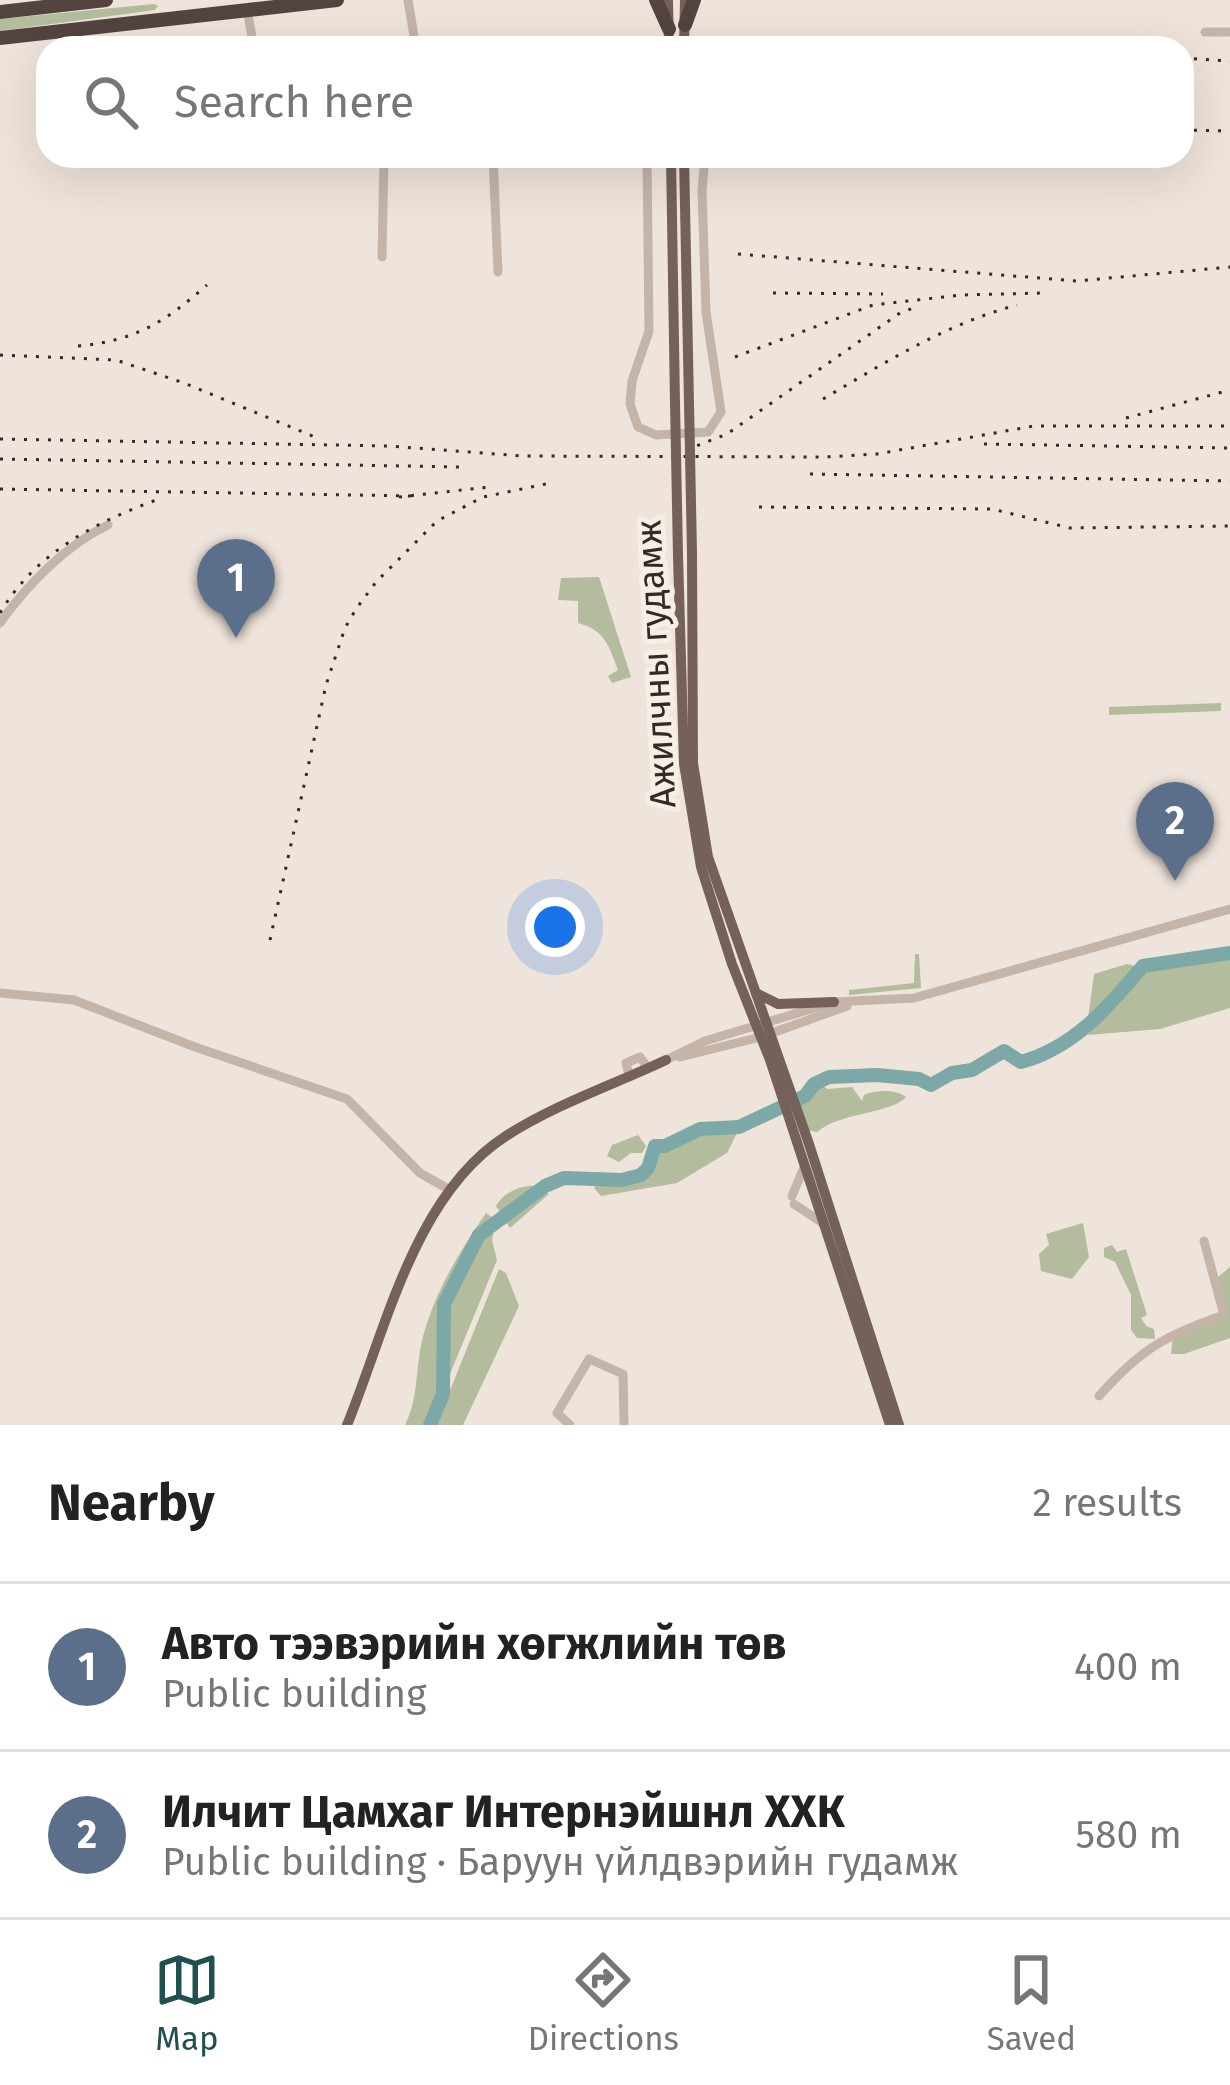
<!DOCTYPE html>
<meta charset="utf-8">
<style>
:root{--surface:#fff;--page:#f6f6f6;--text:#222;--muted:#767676;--line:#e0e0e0;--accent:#215050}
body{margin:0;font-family:"Fira Sans",sans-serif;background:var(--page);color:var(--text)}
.you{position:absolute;left:555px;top:927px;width:42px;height:42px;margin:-30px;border:9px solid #fff;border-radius:50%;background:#1a73e8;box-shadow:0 0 0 18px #1a73e833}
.badge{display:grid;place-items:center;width:78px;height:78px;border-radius:50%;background:var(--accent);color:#fff;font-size:39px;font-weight:700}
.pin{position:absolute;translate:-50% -99px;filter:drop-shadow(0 3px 6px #0008)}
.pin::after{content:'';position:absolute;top:63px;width:42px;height:36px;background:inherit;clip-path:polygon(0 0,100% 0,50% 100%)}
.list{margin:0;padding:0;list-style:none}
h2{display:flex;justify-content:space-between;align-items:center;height:156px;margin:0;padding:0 48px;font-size:51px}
h2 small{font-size:39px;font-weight:400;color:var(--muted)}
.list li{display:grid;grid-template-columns:78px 1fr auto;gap:36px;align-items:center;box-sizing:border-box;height:168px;padding:0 48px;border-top:3px solid var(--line)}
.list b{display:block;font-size:45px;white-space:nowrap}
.list p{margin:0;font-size:39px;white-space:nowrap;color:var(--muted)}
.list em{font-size:39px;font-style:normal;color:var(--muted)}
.icon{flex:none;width:66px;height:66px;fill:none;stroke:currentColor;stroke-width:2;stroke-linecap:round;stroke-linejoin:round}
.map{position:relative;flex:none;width:1230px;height:1425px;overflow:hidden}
.search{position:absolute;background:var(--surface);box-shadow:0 12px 48px #0002;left:36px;right:36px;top:36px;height:132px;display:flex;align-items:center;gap:30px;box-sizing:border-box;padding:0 42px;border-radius:36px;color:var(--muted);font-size:45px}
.sheet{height:492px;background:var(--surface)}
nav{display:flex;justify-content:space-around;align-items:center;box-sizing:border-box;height:168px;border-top:3px solid var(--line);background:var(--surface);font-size:33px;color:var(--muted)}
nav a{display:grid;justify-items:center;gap:6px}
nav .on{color:var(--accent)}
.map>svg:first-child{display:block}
</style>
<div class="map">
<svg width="1230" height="1425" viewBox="0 0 1230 1425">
<rect width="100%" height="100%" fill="#efe4db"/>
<!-- green -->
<g fill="#b3bc9c">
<path d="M154,4l4,2 -3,4 -155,21v-12z"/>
<path d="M599,577l32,100 -19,6 -4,-7 10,-6c-9,-24 -13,-40 -40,-47v-22l-20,-1 3,-22z"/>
<path d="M1221,703v8l-112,4v-8z"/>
<path d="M915,954h4l2,34 -72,7v-5l65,-7z"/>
<path d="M1230,956v52l-70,21 -72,6 59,-67z"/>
<path d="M1127,964l8,2 -47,52 6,-44z"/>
<path d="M819,1084l9,5 24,-2 10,14 2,-6c11,-5 32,-6 42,2 -15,17 -66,15 -89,35l-11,-2 -6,-25z"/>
<path d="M760,1113l-21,16 -12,24 -50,30 -76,13 -7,-8 6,-12 19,2 23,-7 10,-27 13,-2 14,5 4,-9h9l6,-7 29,2 7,-10z"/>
<path d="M638,1135l8,11 -4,7h-11l-12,9 -12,-6 5,-11z"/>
<path d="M538,1186l11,8 -39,34 -14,-22c8,-14 26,-22 42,-20z"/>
<path d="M486,1213l10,7 -4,20 5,20 -68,165h-24c14,-27 10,-55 17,-84 11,-46 37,-89 64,-128z"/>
<path d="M1083,1223l6,34 -17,22 -31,-8 -2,-17 10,-9 -3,-11z"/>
<path d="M1112,1245l5,7 9,-3 21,66 -6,3 5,8 8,3 1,10 -18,-1 -6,-8v-35l-16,-33 -11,-5v-9z"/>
<path d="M1230,1267v71l-46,16h-13l2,-19 52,-19 -7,-39z"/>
<path d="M499,1269l7,4 13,33 -56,119h-27z"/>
</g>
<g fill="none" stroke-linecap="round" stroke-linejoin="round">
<!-- river -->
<path stroke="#7ca9a8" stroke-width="14" d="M430,1425l13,-31 1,-90 35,-69 66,-49 19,-8 58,2 19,-5 7,-7 7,-22h10l35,-17 39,-2 66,-31 9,-12 15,-7 48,-2 42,4 12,6 21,-12 20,-3 32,-19 17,11c54,-15 87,-55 122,-96l87,-13"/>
<!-- minor -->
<g stroke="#c5b4a8" stroke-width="9">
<path d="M408,0l8,48"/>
<path d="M247,9l7,39"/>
<path d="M1205,32h25"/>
<path d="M178,156v6"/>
<path d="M493,156l5,116"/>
<path d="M647,156l2,175 -17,50 -2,23 8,23 18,8 52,-3 13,-20 -15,-100 -4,-121 3,-35"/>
<path d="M493,161l72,-5"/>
<path d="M382,257l2,-101"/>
<path d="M0,623c27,-38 66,-78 108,-98"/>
<path d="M0,993l74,7 121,47 152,52 73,74 30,17"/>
<path d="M680,1057l81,-20 86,-31"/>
<path d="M666,1060l39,-19 129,-39 80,-4 316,-89"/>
<path d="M629,1075l-3,-12 14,-6 8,11"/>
<path d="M792,1196l13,-31"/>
<path d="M794,1204l30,20"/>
<path d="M1099,1396c41,-46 66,-61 125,-81l-20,-74"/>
<path d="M570,1425l-13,-12 32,-54 34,15 1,51"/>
</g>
<!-- major -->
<g stroke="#73615a" stroke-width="10">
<path d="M668,0l1,48"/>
<path d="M684,48l1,-48"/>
<path d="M671,156l4,247"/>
<path d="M684,156l5,247"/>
<path d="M692,553l1,210 15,94 101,287 90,281"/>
<path d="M678,556l6,208 17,103 31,97 38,96 120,365"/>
<path d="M756,993l22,11 56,-2"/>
<path d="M347,1425c39,-95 67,-230 159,-289 50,-32 107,-51 160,-76"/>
</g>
<!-- highway -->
<g stroke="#53443f" stroke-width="14">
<path d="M656,0l13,29"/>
<path d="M0,12l106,-12"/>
<path d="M685,25l9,-25"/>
<path d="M0,38l337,-38"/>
</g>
<!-- rail -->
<g stroke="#332a27" stroke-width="3" stroke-dasharray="3 9" stroke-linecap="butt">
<path d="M1182,58l48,3"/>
<path d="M1182,130l48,1"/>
<path d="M738,254l339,27 153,-14"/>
<path d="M773,293l110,1"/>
<path d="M78,346c57,-5 87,-24 129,-61"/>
<path d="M0,355l116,5 68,23 131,54"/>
<path d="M735,357l138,-52 88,-10 82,-2"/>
<path d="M823,399c63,-37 123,-75 194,-94"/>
<path d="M1126,418l104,-28"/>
<path d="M0,439l389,7 134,10 302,1 52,-3 157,-28h196"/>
<path d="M984,444l246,4"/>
<path d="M686,450l41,-16 173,-121 19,-7"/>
<path d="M0,459l462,8"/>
<path d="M810,474l420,7"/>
<path d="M0,489l413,7"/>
<path d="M399,497l90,-10"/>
<path d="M759,507l233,2 78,19 160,-2"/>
<path d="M0,613c36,-61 97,-92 162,-115"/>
<path d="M270,940l56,-255 19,-57 11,-19 20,-27 61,-61 46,-24 63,-13"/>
</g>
<!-- major-bridge -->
<g stroke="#73615a" stroke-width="10">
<path d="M675,403l3,153"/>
<path d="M689,403l3,150"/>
</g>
</g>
<g text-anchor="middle" stroke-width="10" stroke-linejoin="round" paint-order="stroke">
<!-- street labels -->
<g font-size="36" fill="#332a27" stroke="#f7eee6">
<text transform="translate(655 664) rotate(-93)" y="13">Ажилчны гудамж</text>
</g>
</g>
</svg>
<div class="you"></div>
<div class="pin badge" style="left:236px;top:638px;background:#5c6f8a">1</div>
<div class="pin badge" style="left:1175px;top:881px;background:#5c6f8a">2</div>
<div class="search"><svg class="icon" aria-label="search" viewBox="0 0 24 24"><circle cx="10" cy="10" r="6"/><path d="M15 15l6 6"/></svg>Search here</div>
</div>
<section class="sheet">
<h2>Nearby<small>2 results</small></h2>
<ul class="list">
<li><span class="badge" style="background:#5c6f8a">1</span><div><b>Авто тээвэрийн хөгжлийн төв</b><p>Public building</p></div><em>400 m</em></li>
<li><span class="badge" style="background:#5c6f8a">2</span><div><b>Илчит Цамхаг Интернэйшнл ХХК</b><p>Public building · Баруун үйлдвэрийн гудамж</p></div><em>580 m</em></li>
</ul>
</section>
<nav>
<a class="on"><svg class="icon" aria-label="map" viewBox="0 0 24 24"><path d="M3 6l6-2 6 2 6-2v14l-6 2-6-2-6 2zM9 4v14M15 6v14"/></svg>Map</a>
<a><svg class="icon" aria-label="directions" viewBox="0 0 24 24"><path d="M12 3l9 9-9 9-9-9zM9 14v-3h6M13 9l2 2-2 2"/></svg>Directions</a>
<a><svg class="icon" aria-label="saved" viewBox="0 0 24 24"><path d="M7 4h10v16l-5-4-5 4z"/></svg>Saved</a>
</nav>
